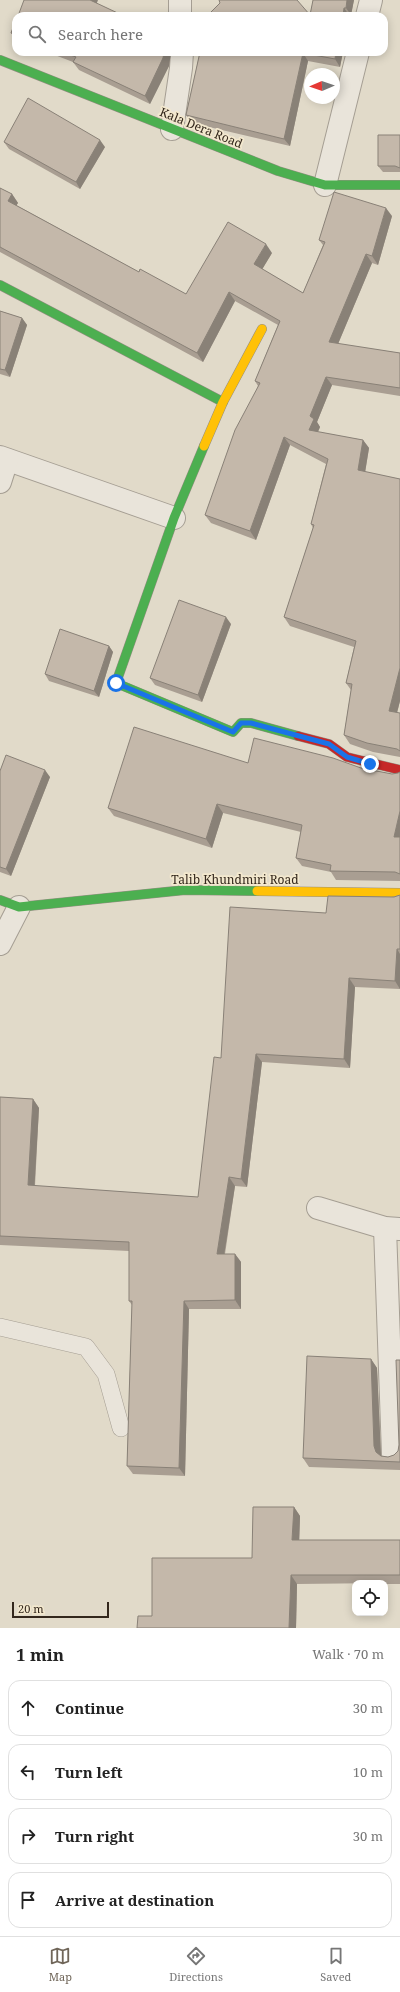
<!DOCTYPE html>
<meta charset="utf-8">
<style>
:root{--surface:#fff;--page:#f6f6f6;--text:#222;--muted:#767676;--line:#e0e0e0;--accent:#706659}
body{margin:0;font-family:"Noto Serif",serif;background:var(--page);color:var(--text)}
.controls{position:absolute;right:12px;bottom:12px;display:grid;overflow:hidden;border-radius:8px;box-shadow:0 2px 10px #0003}
.controls button{width:36px;height:36px;display:grid;place-items:center;padding:0;border:0;border-bottom:1px solid var(--line);background:var(--surface);color:var(--text);font:20px sans-serif}
.compass{position:absolute;left:304px;top:68px;width:36px;height:36px;border-radius:50%;background:var(--surface);box-shadow:0 2px 10px #0003;rotate:268deg}
.scale{position:absolute;left:12px;bottom:10px;width:97px;box-sizing:border-box;padding-left:4px;border:2px solid #33271c;border-top:0;font-size:11px;line-height:14px;white-space:nowrap;color:#33271c;-webkit-text-stroke:3px #f3e8ce;paint-order:stroke}
.stop{position:absolute;width:12px;height:12px;margin:-9px;border:3px solid #1a73e8;border-radius:50%;background:#fff}
.stop.end{background:#1a73e8;border-color:#fff;box-shadow:0 1px 4px #0008}
.list{margin:0;padding:0;list-style:none}
h2{display:flex;justify-content:space-between;align-items:center;height:52px;margin:0;padding:0 16px;font-size:17px}
h2 small{font-size:13px;font-weight:400;color:var(--muted)}
.list li{display:grid;grid-template-columns:26px 1fr auto;gap:12px;align-items:center;box-sizing:border-box;height:56px;margin:0 8px 8px;padding:0 8px;border:1px solid var(--line);border-radius:12px}
.list b{display:block;font-size:15px;white-space:nowrap}
.list em{font-size:13px;font-style:normal;color:var(--muted)}
.icon{flex:none;width:22px;height:22px;fill:none;stroke:currentColor;stroke-width:2;stroke-linecap:round;stroke-linejoin:round}
.map{position:relative;flex:none;width:400px;height:1628px;overflow:hidden}
.search{position:absolute;background:var(--surface);box-shadow:0 2px 10px #0003;left:12px;right:12px;top:12px;height:44px;display:flex;align-items:center;gap:10px;box-sizing:border-box;padding:0 14px;border-radius:12px;color:var(--muted);font-size:15px}
.sheet{height:308px;background:var(--surface)}
nav{display:flex;justify-content:space-around;align-items:center;box-sizing:border-box;height:56px;border-top:1px solid var(--line);background:var(--surface);font-size:11px;color:var(--muted)}
nav a{display:grid;justify-items:center;gap:2px}
nav .on{color:var(--accent)}
.map>svg:first-child{display:block}
</style>
<div class="map">
<svg width="400" height="1628" viewBox="0 0 400 1628">
<rect width="100%" height="100%" fill="#e1dac9"/>
<g fill="none" stroke-linecap="round" stroke-linejoin="round">
<defs>
<path id="lane" d="M0,1327l86,20 20,27 15,54"/>
<g id="street">
<path d="M180,16v-16"/>
<path d="M367,16l4,-16"/>
<path d="M172,129l9,-61 1,-16"/>
<path d="M325,185l33,-133"/>
<path d="M0,457l174,61"/>
<path d="M0,482l7,-22"/>
<path d="M0,944l19,-37"/>
<path d="M318,1208l67,20 14,1"/>
<path d="M385,1228l8,226"/>
</g>
<g id="fast">
<path d="M0,60l278,111 47,14h75"/>
<path d="M0,285l223,117"/>
<path d="M204,446l-30,72 -58,165 117,49 8,-9h10l47,13"/>
<path d="M0,900l19,7 166,-17 72,1"/>
</g>
<g id="slow">
<path d="M204,446l19,-44 39,-73"/>
<path d="M257,891l143,2"/>
</g>
<path id="jam" d="M298,736l31,8 18,13 53,13"/>
</defs>
<!-- lane casing -->
<use href="#lane" stroke="#a59e93" stroke-width="18"/>
<!-- street casing -->
<use href="#street" stroke="#a59e93" stroke-width="24"/>
<!-- fast casing -->
<use href="#fast" stroke="#958e83" stroke-width="10"/>
<!-- slow casing -->
<use href="#slow" stroke="#958e83" stroke-width="10"/>
<!-- jam casing -->
<use href="#jam" stroke="#958e83" stroke-width="10"/>
<!-- lane -->
<use href="#lane" stroke="#e9e4da" stroke-width="17"/>
<!-- street -->
<use href="#street" stroke="#e9e4da" stroke-width="22"/>
<!-- fast -->
<use href="#fast" stroke="#4caf50" stroke-width="9"/>
<!-- slow -->
<use href="#slow" stroke="#ffc107" stroke-width="9"/>
<!-- jam -->
<use href="#jam" stroke="#c62828" stroke-width="9"/>
</g>
<!-- wall -->
<g fill="#a99e92">
<path d="M313,0h41l-3,15 -143,1 12,-13 90,12z"/>
<path d="M16,20v19l-5,-6z"/>
<path d="M47,52h124l-2,14 -19,38 -71,-34 -6,-8z"/>
<path d="M200,52h143l-3,15 -32,-6 -18,85 -98,-23 -6,-8z"/>
<path d="M400,135v37h-17l-5,-6z"/>
<path d="M4,142l101,5 -25,42 -71,-40z"/>
<path d="M0,188l12,6 6,9 -2,2 123,67 47,22 86,-41 -10,16 41,24 20,-48 -4,-5 73,-24 -14,49 -6,-2 -34,81 62,9v43l-68,-11 -15,37 3,5 -2,5 45,8 6,8 -4,24 35,7v222l-3,12h3v44l-27,-5 -23,-8 -6,-9 7,-45 -5,-7 8,-36 -64,-21 -6,-9 29,-89 -2,-4 15,-60 -36,-19 -34,95 -45,-17 -6,-8 53,-129 -3,-5 23,-56 -43,-24 -32,61 -203,-110z"/>
<path d="M0,311l22,7 5,7 -17,52 -10,-3z"/>
<path d="M231,624l-29,78 -47,-17 -5,-7z"/>
<path d="M109,646l4,6 -14,45 -50,-16 -4,-7z"/>
<path d="M248,763l113,5 31,6 6,-1 2,-1v109l-64,-1 -5,-8 -29,-6 -6,-8 5,-26 -78,-19 -11,35 -98,-32 -6,-8z"/>
<path d="M0,771l50,6 -39,99 -11,-4z"/>
<path d="M400,895v94l-45,-2 -5,81 -88,-6 -15,125 -12,-1 -10,68h10l6,8v47h-52l-4,167 -52,-2 -6,-8 5,-161 -3,-4v-50l-129,-6v-148l33,2 6,9 -4,78 163,11 23,-139 105,-145z"/>
<path d="M371,1359l6,9 4,87v1l7,1 6,-2 4,-4 1,-6 1,-85v110l-91,-3 -6,-9z"/>
<path d="M294,1507l6,9 -1,24h101v44h-15v-1l-88,1 -1,44h-159l15,-12 100,-58z"/>
</g>
<!-- shaded-wall -->
<g fill="#898177">
<path d="M90,0h8l-3,8z"/>
<path d="M347,0h7l-3,15 -5,-7z"/>
<path d="M344,8l5,7v1h-6z"/>
<path d="M164,52h7l-2,14 -19,38 -5,-8z"/>
<path d="M336,52h7l-3,15 -5,-8z"/>
<path d="M303,53l5,8 -18,85 -6,-7z"/>
<path d="M100,140l5,7 -25,42 -4,-7z"/>
<path d="M12,194l6,9 -4,6 -6,-8z"/>
<path d="M386,208l6,8 -14,49 -6,-9z"/>
<path d="M266,244l6,9 -12,20 -6,-9z"/>
<path d="M366,254l6,9 -37,88 -6,-9z"/>
<path d="M229,292l6,9 -32,61 -6,-9z"/>
<path d="M22,318l5,7 -17,52 -5,-7z"/>
<path d="M326,377l6,8 -15,37 3,5 -5,11 -6,-8 1,-14z"/>
<path d="M284,437l6,8 -34,95 -6,-9z"/>
<path d="M363,440l6,8 -5,31 -6,-9z"/>
<path d="M226,617l5,7 -29,78 -4,-7z"/>
<path d="M109,646l4,6 -14,45 -5,-6z"/>
<path d="M400,668v33l-5,19 -6,-9z"/>
<path d="M45,770l5,7 -39,99 -5,-7z"/>
<path d="M217,804l6,9 -11,35 -6,-9z"/>
<path d="M400,811v32l-6,-6z"/>
<path d="M397,949l3,5v35l-5,-8z"/>
<path d="M349,978l6,9 -5,81 -6,-9z"/>
<path d="M256,1054l6,8 -15,125 -6,-8z"/>
<path d="M33,1099l6,9 -5,86 -6,-9z"/>
<path d="M229,1177l6,9 -12,76 -6,-8z"/>
<path d="M235,1254l6,8v47l-6,-9z"/>
<path d="M184,1301l5,8 -4,167 -6,-8z"/>
<path d="M371,1359l6,9 4,87 2,6 -7,-9 -2,-6z"/>
<path d="M294,1507l6,9 -1,33 -7,-9z"/>
<path d="M291,1575l6,9 -1,44h-7z"/>
</g>
<!-- building -->
<g fill="#c4b8aa" stroke="#898177">
<path d="M24,0h66l34,16h-106z"/>
<path d="M219,0h78l13,15 3,-15h34l-1,8h-2l-1,8h-135v-1l12,-12z"/>
<path d="M16,20v14l-5,-1z"/>
<path d="M62,52h102l-1,6 -18,38 -72,-34 3,-5z"/>
<path d="M200,52h136l-1,7 -32,-6 -19,86 -98,-24z"/>
<path d="M28,98l72,42 -24,42 -72,-40z"/>
<path d="M378,135h22v33l-5,-2h-17z"/>
<path d="M0,188l12,6 -4,7 131,71 1,-3 46,25 42,-72 38,22 -12,20 49,29 22,-51 -6,-2 15,-48 52,16 -14,48 -6,-2 -37,88 71,11v35l-74,-11 -16,39 4,3 -5,11 54,10 -5,30 42,9v189l-11,43 11,2v38l-3,-2 -30,-6 -23,-8 8,-51 -6,-1 10,-42 -72,-24 30,-92 -3,-1 17,-65 -44,-22 -34,94 -45,-16 30,-85 25,-47 -5,-2 25,-60 -51,-29 -32,61 -197,-106z"/>
<path d="M0,311l22,7 -17,52 -5,-1z"/>
<path d="M179,600l47,17 -28,78 -48,-17z"/>
<path d="M60,629l49,17 -15,45 -49,-17z"/>
<path d="M134,727l114,36 6,-25 79,20 28,10 31,6 6,-1 2,-1v39l-6,26h6v37l-5,-2 -65,-1 1,-6 -35,-7 6,-33 -85,-21 -11,35 -98,-31z"/>
<path d="M6,755l39,15 -39,99 -6,-2v-96z"/>
<path d="M400,895v54h-3l-2,32 -46,-3 -5,81 -88,-5 -15,125 -12,-2 -12,77h18v46l-51,1 -5,167 -52,-2 5,-165h-3v-59l-129,-6v-139l33,2 -5,86 170,12 16,-140 7,1 9,-151 96,6 2,-17 66,1z"/>
<path d="M307,1356l64,3 3,87 2,6 5,4 7,1 6,-2 4,-4 1,-6 -3,-85h4v102l-97,-4z"/>
<path d="M253,1507h41l-2,33h108v35h-109l-2,53h-152l1,-12h14v-58h100z"/>
</g>
<g fill="none" stroke-linecap="round" stroke-linejoin="round">
<!-- route -->
<path stroke="#1a73e8" stroke-width="5" d="M116,683l117,49 8,-9h10l78,21 18,13 23,7"/>
</g>
<g text-anchor="middle" stroke-width="3.5" stroke-linejoin="round" paint-order="stroke">
<!-- street labels -->
<g font-size="12" fill="#33271c" stroke="#f3e8ce">
<text transform="translate(201 128) rotate(22)" y="4">Kala Dera Road</text>
<text x="235" y="884">Talib Khundmiri Road</text>
</g>
</g>
</svg>
<div class="controls">
<button><svg class="icon" aria-label="locate" viewBox="0 0 24 24"><circle cx="12" cy="12" r="6"/><path d="M12 2v4M12 18v4M2 12h4M18 12h4"/></svg></button>
</div>
<svg class="compass" viewBox="-18 -18 36 36"><path d="M0-13l5 13h-10z" fill="#e53935"/><path d="M0 13l5-13h-10z" fill="#767676"/></svg>
<div class="scale">20 m</div>
<div class="stop" style="left:116px;top:683px"></div>
<div class="stop end" style="left:370px;top:764px"></div>
<div class="search"><svg class="icon" aria-label="search" viewBox="0 0 24 24"><circle cx="10" cy="10" r="6"/><path d="M15 15l6 6"/></svg>Search here</div>
</div>
<section class="sheet">
<h2>1 min<small>Walk · 70 m</small></h2>
<ul class="list">
<li><svg class="icon" aria-label="ahead" viewBox="0 0 24 24"><path d="M12 20V5M6 11l6-6 6 6"/></svg><div><b>Continue</b></div><em>30 m</em></li>
<li><svg class="icon" aria-label="left" viewBox="0 0 24 24"><path d="M17 20v-9H6M10 6l-5 5 5 5"/></svg><div><b>Turn left</b></div><em>10 m</em></li>
<li><svg class="icon" aria-label="right" viewBox="0 0 24 24"><path d="M7 20v-9h11M14 6l5 5-5 5"/></svg><div><b>Turn right</b></div><em>30 m</em></li>
<li><svg class="icon" aria-label="arrive" viewBox="0 0 24 24"><path d="M6 21V4h12l-3 4 3 4H6"/></svg><div><b>Arrive at destination</b></div></li>
</ul>
</section>
<nav>
<a class="on"><svg class="icon" aria-label="map" viewBox="0 0 24 24"><path d="M3 6l6-2 6 2 6-2v14l-6 2-6-2-6 2zM9 4v14M15 6v14"/></svg>Map</a>
<a><svg class="icon" aria-label="directions" viewBox="0 0 24 24"><path d="M12 3l9 9-9 9-9-9zM9 14v-3h6M13 9l2 2-2 2"/></svg>Directions</a>
<a><svg class="icon" aria-label="saved" viewBox="0 0 24 24"><path d="M7 4h10v16l-5-4-5 4z"/></svg>Saved</a>
</nav>
